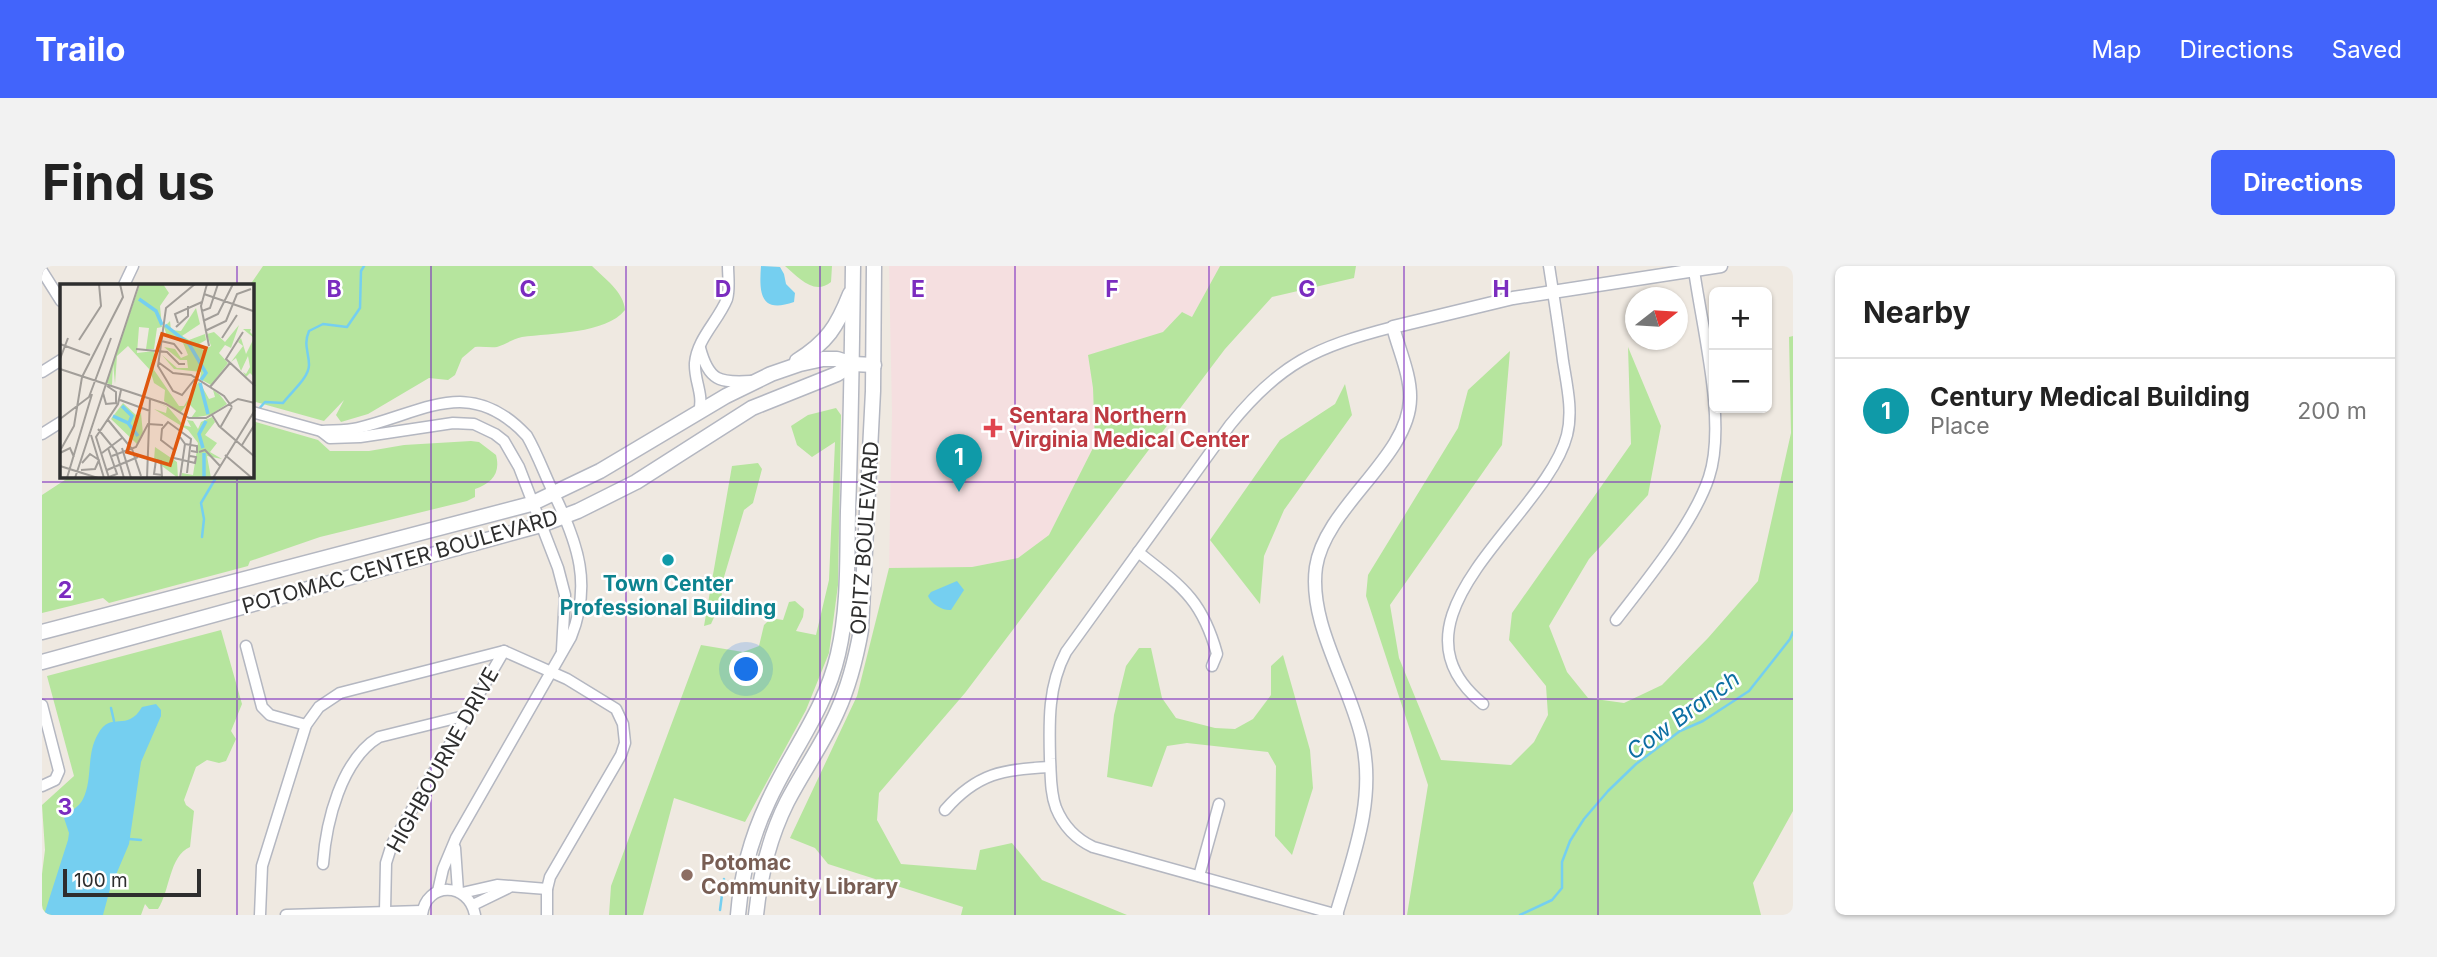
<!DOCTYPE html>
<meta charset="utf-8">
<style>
:root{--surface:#fff;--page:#f2f2f2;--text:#222;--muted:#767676;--line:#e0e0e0;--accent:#4264fb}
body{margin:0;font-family:Inter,sans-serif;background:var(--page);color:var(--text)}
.controls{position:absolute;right:21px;top:21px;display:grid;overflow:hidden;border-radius:10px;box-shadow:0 2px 5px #0004}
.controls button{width:63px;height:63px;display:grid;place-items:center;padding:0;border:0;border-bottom:2px solid var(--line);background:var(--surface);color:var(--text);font:35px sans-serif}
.compass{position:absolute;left:1583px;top:21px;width:63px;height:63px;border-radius:50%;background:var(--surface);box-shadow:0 2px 5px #0004;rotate:73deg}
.scale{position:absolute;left:21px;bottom:18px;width:138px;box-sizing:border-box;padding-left:7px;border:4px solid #2e2e2e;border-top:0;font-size:19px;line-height:24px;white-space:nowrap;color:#2e2e2e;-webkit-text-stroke:5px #fff;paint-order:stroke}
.you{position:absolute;left:705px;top:404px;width:24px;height:24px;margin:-18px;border:5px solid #fff;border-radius:50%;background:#1a73e8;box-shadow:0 0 0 10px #1a73e833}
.badge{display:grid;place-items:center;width:46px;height:46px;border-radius:50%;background:var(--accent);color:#fff;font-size:23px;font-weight:700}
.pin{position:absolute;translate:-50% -58px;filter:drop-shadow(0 2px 4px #0008)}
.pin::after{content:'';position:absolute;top:37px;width:24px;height:21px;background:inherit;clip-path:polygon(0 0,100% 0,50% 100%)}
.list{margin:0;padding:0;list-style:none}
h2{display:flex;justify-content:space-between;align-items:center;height:91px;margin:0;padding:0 28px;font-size:30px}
h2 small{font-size:23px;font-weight:400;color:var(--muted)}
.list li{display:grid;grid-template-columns:46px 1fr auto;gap:21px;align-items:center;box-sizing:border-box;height:105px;padding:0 28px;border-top:2px solid var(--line)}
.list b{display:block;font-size:26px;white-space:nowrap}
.list p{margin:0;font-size:23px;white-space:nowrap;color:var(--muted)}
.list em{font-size:23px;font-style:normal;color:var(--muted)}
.map{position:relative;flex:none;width:1751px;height:649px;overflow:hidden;border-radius:10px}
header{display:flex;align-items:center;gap:42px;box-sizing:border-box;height:98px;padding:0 35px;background:var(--accent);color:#fff}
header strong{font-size:33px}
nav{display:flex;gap:38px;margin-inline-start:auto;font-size:24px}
.intro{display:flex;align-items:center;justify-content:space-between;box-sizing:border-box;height:168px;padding:0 42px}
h1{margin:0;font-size:49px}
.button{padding:18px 32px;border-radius:10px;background:var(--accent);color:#fff;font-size:24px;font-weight:700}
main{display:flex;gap:42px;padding:0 42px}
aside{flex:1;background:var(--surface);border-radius:10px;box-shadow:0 2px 5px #0004}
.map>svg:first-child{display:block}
</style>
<header>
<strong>Trailo</strong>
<nav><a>Map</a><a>Directions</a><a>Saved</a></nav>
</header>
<div class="intro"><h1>Find us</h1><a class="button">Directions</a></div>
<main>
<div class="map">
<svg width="1751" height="649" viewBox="0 0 1751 649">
<rect width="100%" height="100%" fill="#efe9e1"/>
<!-- medical -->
<path fill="#f5dfe0" d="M847,0h331l-28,51 -10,-5 -19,20 -75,23 5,33 2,56 -46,91 -31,23 -46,9 -83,1 3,-156z"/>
<!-- green -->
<g fill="#b6e59e">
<path d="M221,0h329c12,12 32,26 33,44 -19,24 -74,23 -103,27 -9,2 -16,7 -25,10 -7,1 -15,-1 -22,0l-13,11 -7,17 -7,5 -19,-2 -61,36 -27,8 -5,-7 8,-15 -20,21 -72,-20 -2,-116z"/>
<path d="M743,0h47l-1,16c-17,14 -33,-5 -46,-16z"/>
<path d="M1178,0h136l-2,12 -82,19 -47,52 -260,344 -86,100 -2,27 24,44 75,6 4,-20 32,-7 30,37 85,35h-166l2,-8 -135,-43 -13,-16 -25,-10 67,-142 32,-128 83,-1 46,-9 31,-23 46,-91 -2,-56 -5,-33 75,-23 19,-20 10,5z"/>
<path d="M1751,70v475l-40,72 8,32h-354l21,-130 -62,-189 2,-21 90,-147 10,-38 42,-39 -8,94 -112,160 9,53 42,102 70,5 23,-23 14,-27 -2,-29 -37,-46 3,-27 119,-169 -3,-97 33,79 -13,69 -59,64 -40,67 18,46 21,26 36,5 38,-18 46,-47 50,-57 33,-148 -2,-96z"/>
<path d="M1303,118l7,31 -68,95 -20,46 -4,48 -50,-64 70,-100 55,-36z"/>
<path d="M794,142l5,7 -3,170 -9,68 -23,57 -61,112 -71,-24 -31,117h-34l2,-29 90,-241 42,7 16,-6 5,-21 7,-7 12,2 6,-18 6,-1 9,8 -1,8 -7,14 20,4 13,-55 6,-138 -23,15 -15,-12 -6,-19 17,-11z"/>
<path d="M210,155l66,19 12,11h39l35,-6 67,-4 8,1 17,13c5,19 -5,28 -21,34v8l-8,4 -147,36 -70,24 -2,5 -139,37 -6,-5 -61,15v-118l29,-19h181z"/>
<path d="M716,197l4,6 -9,34 -9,7 -23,77 1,10 10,13 -9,4 -7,-1 -5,11 -7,2 28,-160z"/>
<path d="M179,364l21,74 -11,27 5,8 -10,22 -7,2 -12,-3 -11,7 -12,33 2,5 8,6 -4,36c-21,9 -20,44 -32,62h-9l-4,-5 -4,11h-99v-41l3,-24 -3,-45 32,-29 -27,-100z"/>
<path d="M1097,382h12l11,50 14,20 39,10 20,1 18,-10 18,-24v-29l12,-11 27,95 3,38 -21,67 -17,-19 1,-70 -8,-14 -81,-9 -20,3 -15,41 -45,-10 7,-62 12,-49z"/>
</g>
<!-- water -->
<g fill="#75cff0">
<path d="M719,0l19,1 4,7 2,10 9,9 -1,9c-34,12 -35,-9 -33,-36z"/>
<path d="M915,315l7,9 -13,20c-8,1 -20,-6 -23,-14l3,-4z"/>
<path d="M114,438l5,6v6l-20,46 -12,82 -19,45 -7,26h-59l24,-75 1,-7 -5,-15c5,-7 15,-10 19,-19 10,-20 3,-45 15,-65 13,-24 29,-1 44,-27z"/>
</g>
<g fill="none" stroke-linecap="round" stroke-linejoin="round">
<!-- stream -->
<g stroke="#75cff0" stroke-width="2.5">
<path d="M216,144l7,-8 18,1c7,-10 26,-25 26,-38 0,-13 -6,-20 0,-34l14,-7 24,3 13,-19 1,-37 3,-5"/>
<path d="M160,271l2,-18 -3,-16 16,-27"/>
<path d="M69,442l3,13"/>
<path d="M18,544l5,5"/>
<path d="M87,573l12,1"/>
<path d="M678,644l4,-31"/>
<path d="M1478,649l32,-15 10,-12v-26l8,-21 14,-22 24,-28 28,-27 44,-33 23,-10 46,-30 41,-52 3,-7"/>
</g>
<defs>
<g id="minor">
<path d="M0,5l19,30"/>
<path d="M82,19l9,-19"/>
<path d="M658,82c9,33 19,35 51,33"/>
<path d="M0,106l19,-12"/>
<path d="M210,146l69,19 9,7 30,-1 93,-14 21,1 21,10 9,7 15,26 39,101 7,27 -3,55"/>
<path d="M657,146c5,-18 -5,-31 -4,-49 2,-24 23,-42 32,-64 3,-10 1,-23 1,-33"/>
<path d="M279,165c12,-1 25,0 37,-3 65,-15 112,-54 169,8 11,19 18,40 28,60 23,48 37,89 16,141l-115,201 -13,31 -5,22"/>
<path d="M0,168l19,-12"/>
<path d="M1096,286c43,34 64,47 79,102l-5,12"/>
<path d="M1574,354c30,-39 78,-97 93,-143 18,-54 -7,-149 -15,-207"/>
<path d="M204,380l16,61 8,8 36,10"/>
<path d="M1441,438c-107,-87 63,-186 84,-269 6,-24 0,-49 -4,-74 -4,-32 -9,-63 -14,-95"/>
<path d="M0,439l17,66 -4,9 -13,6"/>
<path d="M903,544c32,-37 59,-41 105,-43"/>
<path d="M413,582l3,43"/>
<path d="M281,598c3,-42 18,-104 56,-127l89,-22"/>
<path d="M1157,610l20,-72"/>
<path d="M420,627l35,-8 50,4"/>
<path d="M431,639l35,-17"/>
<path d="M343,645l1,-48 6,-19 112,-193"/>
<path d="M218,649l2,-49 44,-141 13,-18 21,-14 164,-42 63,28 49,30 7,15 2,19 -4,12 -71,122 -3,12v26"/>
<path d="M244,649l136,-4"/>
<path d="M380,649c4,-34 47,-33 53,0"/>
<path d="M1296,649l-245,-68c-17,-8 -30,-22 -37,-39 -6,-16 -5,-33 -6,-49 -1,-38 -2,-73 16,-107l164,-227c50,-62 86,-78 163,-98"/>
</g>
<path id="tertiary" d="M1294,649c17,-58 40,-115 26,-176 -12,-55 -54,-115 -46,-172 9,-60 93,-110 94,-168 1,-23 -11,-49 -17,-72l120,-29 208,-32"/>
<g id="secondary">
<path d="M755,95c30,-19 40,-34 53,-67"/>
<path d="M0,366l489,-128 69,-33 126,-75 45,-22 29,-10 23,-5h14l16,5 21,1"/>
<path d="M0,396l499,-137 37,-14 58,-29 116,-74 85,-34 16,-10"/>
<path d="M696,649c3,-39 13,-77 30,-113 23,-51 57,-91 70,-148 11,-47 9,-96 10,-143 3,-82 4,-163 5,-245"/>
<path d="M714,649c4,-39 14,-79 31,-113 16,-31 36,-58 50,-90 12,-26 19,-54 24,-82l12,-239 1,-125"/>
</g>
</defs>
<!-- minor casing -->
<use href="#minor" stroke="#b4b7c1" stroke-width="13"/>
<!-- tertiary casing -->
<use href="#tertiary" stroke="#b4b7c1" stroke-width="15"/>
<!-- secondary casing -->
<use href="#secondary" stroke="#b4b7c1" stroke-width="17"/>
<!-- minor -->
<use href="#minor" stroke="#fff" stroke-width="10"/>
<!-- tertiary -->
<use href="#tertiary" stroke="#fff" stroke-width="12"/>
<!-- secondary -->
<use href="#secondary" stroke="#fff" stroke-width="14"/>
</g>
<!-- grid -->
<path fill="none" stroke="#7b2cbf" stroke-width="2" stroke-opacity="0.55" d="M195,0v19M389,0v649M584,0v649M778,0v649M973,0v649M1167,0v649M1362,0v649M1556,0v649M195,210v439M0,216h1751M0,433h1751"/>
<!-- markers -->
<path fill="#e0444e" stroke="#fff" stroke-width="2.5" d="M947.5 151.5h7v7h7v7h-7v7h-7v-7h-7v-7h7z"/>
<circle fill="#0f9aa8" stroke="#fff" stroke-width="2.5" cx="626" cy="294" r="7"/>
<circle fill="#8d6e63" stroke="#fff" stroke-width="2.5" cx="645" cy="609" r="7"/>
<g text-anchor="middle" stroke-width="5" stroke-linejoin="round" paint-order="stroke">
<!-- health labels -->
<g font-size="21" font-weight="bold" fill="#be3a42" stroke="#fff" text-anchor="start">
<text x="967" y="157">Sentara Northern<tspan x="967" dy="24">Virginia Medical Center</tspan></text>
</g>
<!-- street labels -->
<g font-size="21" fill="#2e2e2e" stroke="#fff">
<text transform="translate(823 272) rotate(-86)" y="7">OPITZ BOULEVARD</text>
<text transform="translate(358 296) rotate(-16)" y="7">POTOMAC CENTER BOULEVARD</text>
<text transform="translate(401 494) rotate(-61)" y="7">HIGHBOURNE DRIVE</text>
</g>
<!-- culture labels -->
<g font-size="21" font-weight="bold" fill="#0d838f" stroke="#fff">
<text x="626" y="325">Town Center<tspan x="626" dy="24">Professional Building</tspan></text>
</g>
<!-- education labels -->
<g font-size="21" font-weight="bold" fill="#785e54" stroke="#fff" text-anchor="start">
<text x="659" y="604">Potomac<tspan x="659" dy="24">Community Library</tspan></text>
</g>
<!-- water labels -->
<g font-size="23" font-style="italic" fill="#0d6fa3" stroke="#fff">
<text transform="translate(1641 449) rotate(-36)" y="8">Cow Branch</text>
</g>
</g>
<!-- overview -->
<g transform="translate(18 18)">
<rect width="194" height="194" fill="#efe9e1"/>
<path d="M80,0h23l6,9 -9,13 2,21 -5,1 -3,21h-8l3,-21 -10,-1 -2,26 17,-2v19l25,36h5l15,-25 10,18 6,-2 -2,-7 7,5 7,9 -17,11 -19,3 5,-7 -8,-8 -8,10 -16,-12 1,-11 -11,-7 -4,-13 -22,-24 -11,10 -2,28 -2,-21 -1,22 -6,-2zM136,24l4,16 -18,12 7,4 16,-6 1,6 -7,4 4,6 8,-4 -4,-12 7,-2 11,10 14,-17 -8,23 -6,-3 -6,8 9,10 -17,22 -11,-6 1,-7 -27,-3 -12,-14 15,13h11l-1,-8h-7l-16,-13 11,2 6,9 7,-3 -5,-12 -16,-7 -3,-9 6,-6 1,9 10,1zM194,36l-4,12 4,4v41l-4,-4 -4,4 -3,-5 3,2 4,-7 -2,-11 -7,15 -5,-13 -5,4 12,-16 -5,-4 3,-4 5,16 8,-16 -11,-9h8zM93,117l15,6 15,18 8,2 -4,-7 6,1 5,8 3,-7 11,-5 3,5 -10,13 24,16 -12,-8 -7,9 12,7 -15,-3 4,22h-30l1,-5 11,2 5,-32 -10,-13 -34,-21 12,4 1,-6zM63,119l13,12 5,-2 2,21 -6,10 -26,-25zM95,163l22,15 1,16 -24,-18z" fill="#b6e59e"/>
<path fill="none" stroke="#75cff0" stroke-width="3.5" d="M79,15l17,12 6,14M105,41l24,19 17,29 -5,7M140,99l8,31M62,122l10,10 -3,7M53,132l15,7 10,13M143,164l-4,-14 7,-13M144,194v-25"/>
<path fill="none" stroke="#a29e99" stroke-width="2" d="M135,0l-29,24 -8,58 15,25 9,4 16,-20M147,0l-6,22 8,40M144,10l49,17M142,27l8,-3 8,-24M143,37l15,-7 15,-30M118,39l-3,-9 27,-12M116,43l12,-11v-10M145,47l21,-10 11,-27 14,-5M183,48l-17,27 29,27M162,54l15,-23M19,56l22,-34 -2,-22M101,57l13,3 8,10M0,60l30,11M76,65l31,3 12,12h6M0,75l8,-21M98,78l15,11 18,2 33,21 8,11M0,85l106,35 23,14h17l32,-19 17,4M22,93l41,-80 -3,-13M150,103l20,-24M43,109l3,11 10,-1v-11l-9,-6M60,116l30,11M152,131l7,11 36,31M0,135l29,-22 22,-59M48,136l24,29 9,27M160,144l12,-21M38,145l18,22 8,27M31,151l13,43M125,160l12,2v6l-6,-1M182,161l13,-21M48,164l9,26 -8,3M62,164l9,30M1,165l13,-23 8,-49M114,166l-13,-10 1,-11 6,-7 23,17 -4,34M139,168l6,-2 15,16M0,169l10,-5 4,9M42,169l20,-15M165,171l27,23M52,172l24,-9 12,-23 15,1M114,174l21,5 1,-6 -6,-1M0,182l38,12M21,186l14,-1 4,-9 -9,-6 -8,9M47,186l31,-13M102,191l-8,-1 2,-14 5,1 1,16v1M7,194l25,-84M15,194l64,-194M49,194l-13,-41 22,-33 3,-14M87,194l3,-80M120,194l5,-34 -5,-7M153,194l42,-68"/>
<path fill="#df570e" fill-opacity="0.15" stroke="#df570e" stroke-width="3.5" d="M102,50l44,14 -36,117 -43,-13z"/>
<rect width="194" height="194" fill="none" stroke="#2e2e2e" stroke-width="3.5"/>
</g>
<g font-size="23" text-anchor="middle" font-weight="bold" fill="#7b2cbf" stroke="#fff" stroke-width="5" stroke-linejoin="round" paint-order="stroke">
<text x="292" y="31">B</text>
<text x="486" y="31">C</text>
<text x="681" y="31">D</text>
<text x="876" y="31">E</text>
<text x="1070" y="31">F</text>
<text x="1265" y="31">G</text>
<text x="1459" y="31">H</text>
<text x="23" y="332">2</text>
<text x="23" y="549">3</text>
</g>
</svg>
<div class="controls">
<button>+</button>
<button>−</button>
</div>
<svg class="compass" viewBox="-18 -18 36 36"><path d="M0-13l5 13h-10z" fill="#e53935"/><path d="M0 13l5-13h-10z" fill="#767676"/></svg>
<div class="scale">100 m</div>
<div class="you"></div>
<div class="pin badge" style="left:917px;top:226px;background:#0f9aa8">1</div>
</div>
<aside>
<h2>Nearby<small></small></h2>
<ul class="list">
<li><span class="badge" style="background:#0f9aa8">1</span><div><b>Century Medical Building</b><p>Place</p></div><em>200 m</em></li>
</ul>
</aside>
</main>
